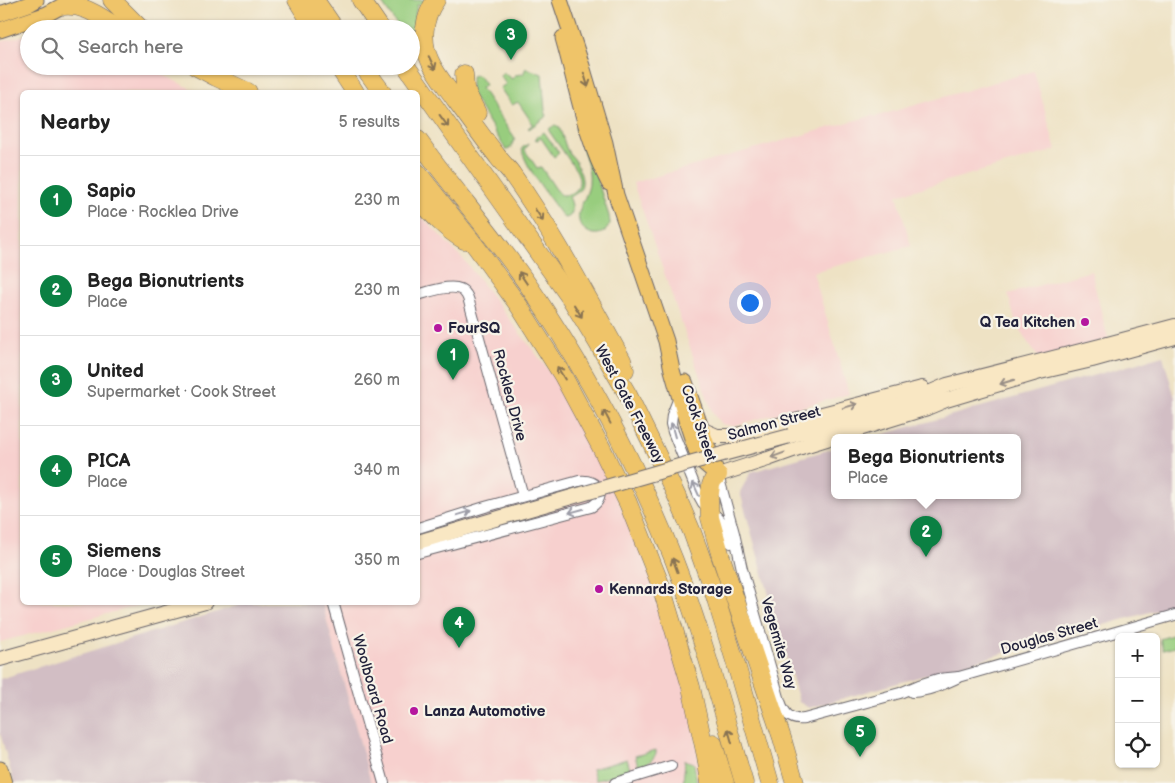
<!DOCTYPE html>
<meta charset="utf-8">
<style>
:root{--surface:#fff;--page:#f6f6f6;--text:#222;--muted:#767676;--line:#e0e0e0;--accent:#0b8043}
body{margin:0;font-family:"Balsamiq Sans",sans-serif;background:var(--page);color:var(--text)}
.controls{position:absolute;right:15px;bottom:15px;display:grid;overflow:hidden;border-radius:8px;box-shadow:0 1px 4px #0004}
.controls button{width:45px;height:45px;display:grid;place-items:center;padding:0;border:0;border-bottom:1px solid var(--line);background:var(--surface);color:var(--text);font:25px sans-serif}
.you{position:absolute;left:749px;top:302px;width:18px;height:18px;margin:-12px;border:4px solid #fff;border-radius:50%;background:#1a73e8;box-shadow:0 0 0 8px #1a73e833}
.badge{display:grid;place-items:center;width:32px;height:32px;border-radius:50%;background:var(--accent);color:#fff;font-size:16px;font-weight:700}
.pin{position:absolute;translate:-50% -41px;filter:drop-shadow(0 1px 2px #0008)}
.pin::after{content:'';position:absolute;top:26px;width:18px;height:15px;background:inherit;clip-path:polygon(0 0,100% 0,50% 100%)}
.popup{position:absolute;left:831px;top:434px;width:190px;height:65px;box-sizing:border-box;display:grid;place-content:center;border-radius:8px;background:var(--surface);filter:drop-shadow(0 1px 4px #0005);font-size:16px;white-space:nowrap;color:var(--muted)}
.popup b{font-size:19px;color:var(--text)}
.popup::after{content:'';position:absolute;left:50%;top:100%;margin-left:-10px;border:10px solid transparent;border-top-color:var(--surface)}
.list{margin:0;padding:0;list-style:none}
h2{display:flex;justify-content:space-between;align-items:center;height:65px;margin:0;padding:0 20px;font-size:21px}
h2 small{font-size:16px;font-weight:400;color:var(--muted)}
.list li{display:grid;grid-template-columns:32px 1fr auto;gap:15px;align-items:center;box-sizing:border-box;height:90px;padding:0 20px;border-top:1px solid var(--line)}
.list b{display:block;font-size:19px;white-space:nowrap}
.list p{margin:0;font-size:16px;white-space:nowrap;color:var(--muted)}
.list em{font-size:16px;font-style:normal;color:var(--muted)}
.icon{flex:none;width:28px;height:28px;fill:none;stroke:currentColor;stroke-width:2;stroke-linecap:round;stroke-linejoin:round}
.map{position:relative;flex:none;width:1175px;height:783px;overflow:hidden}
.search{position:absolute;background:var(--surface);box-shadow:0 1px 4px #0004;left:20px;top:20px;width:400px;height:55px;display:flex;align-items:center;gap:12px;box-sizing:border-box;padding:0 18px;border-radius:28px;color:var(--muted);font-size:19px}
.panel{position:absolute;background:var(--surface);box-shadow:0 1px 4px #0004;left:20px;top:90px;width:400px;height:515px;border-radius:8px}
.map>svg:first-child{display:block}
</style>
<div class="map">
<svg width="1175" height="783" viewBox="0 0 1175 783">
<rect width="100%" height="100%" fill="#f7f3e8"/>
<filter id="ink" filterUnits="userSpaceOnUse"><feTurbulence type="fractalNoise" baseFrequency=".02" numOctaves="2"/><feDisplacementMap in="SourceGraphic" scale="10" xChannelSelector="R" yChannelSelector="G"/><feConvolveMatrix kernelMatrix="1 2 1 2 8 2 1 2 1" color-interpolation-filters="sRGB"/></filter>
<filter id="wash" filterUnits="userSpaceOnUse"><feTurbulence type="fractalNoise" baseFrequency=".0096" numOctaves="4" result="noise"/><feDisplacementMap in="SourceGraphic" scale="20" xChannelSelector="R" yChannelSelector="G"/><feGaussianBlur stdDeviation="1.12" result="paint"/><feColorMatrix in="noise" values="0 0 0 0 0 0 0 0 0 0 0 0 0 0 0 0 0 1.4 0 .05"/><feComposite in="paint" operator="in"/></filter>
<g filter="url(#wash)">
<rect width="100%" height="100%" fill="#eee2c4"/>
<!-- built -->
<g fill="#f7d0ce">
<path d="M29,34v32h115l54,26h-176v510l126,1 -148,39v-600z"/>
<path d="M1034,71l22,79 -159,45 14,51 -98,26 36,122 -117,32 -11,-2 -8,-10 -80,-231 241,-68v2z"/>
<path d="M418,213l46,47 95,124 33,62 50,104 49,157 11,76h-331l-49,-180 96,-1z"/>
<path d="M1091,271l17,68 -69,19 -15,-21 -9,-17 -7,-26z"/>
</g>
<!-- industrial -->
<g fill="#d2bec4">
<path d="M1163,356l12,42v207l-366,103 -10,-6 -59,-210 11,-20 84,-24v48h182v-58h-147z"/>
<path d="M246,603h76l49,180h-357l-14,-50v-54z"/>
</g>
<!-- green -->
<g fill="#98cd7e" stroke="#5d785c">
<path d="M380,0h47l-3,5h-7c-2,14 -6,26 -2,40l-3,2 -1,-1v-17h-11z"/>
<path d="M526,68l16,6 3,37 2,5 -18,13 -1,-1 5,-4 -15,-22 -6,3 -12,-17 6,-4 -6,-8 3,-4 9,7 3,-4 8,-1z"/>
<path d="M476,75l3,1 6,9 -4,3 34,51 -2,3 -2,6 -5,2 -35,-57v-17z"/>
<path d="M555,125l4,2c3,7 5,15 8,23 2,4 5,6 8,10 1,2 2,5 3,7 6,13 7,24 -9,30 4,7 6,21 -5,21 -10,-14 -42,-55 -42,-70l6,-4v2l-4,3 13,19 4,-1 14,21 6,7c17,1 22,-12 15,-25l-27,-39v-2z"/>
<path d="M580,127l29,89c0,2 1,5 1,8 -1,2 -3,4 -4,6 -9,9 -24,2 -27,-9 -3,-11 9,-25 10,-37 2,-19 -8,-38 -14,-56z"/>
<path d="M544,132l15,21 -5,4 -13,-19 -4,2 -2,-1z"/>
<path d="M1175,634v13l-12,3 -3,-11z"/>
<path d="M656,750v4c-4,7 -10,11 -17,15l-4,-13z"/>
<path d="M627,759l3,10 -2,3 -31,8h-2l-3,-11z"/>
<path d="M684,760l10,3 3,20h-13c-2,-8 2,-14 0,-23z"/>
</g>
</g>
<g filter="url(#ink)">
<g fill="none" stroke-linecap="round" stroke-linejoin="round">
<defs>
<g id="street">
<path d="M418,295c11,-3 39,-14 47,-2 3,3 4,8 5,12l53,191"/>
<path d="M678,395v5l-6,15 -1,9 2,8 25,62 5,9 19,19 9,21"/>
<path d="M718,475l16,58 8,36 38,132c4,12 10,20 24,18l96,-26 19,-8 19,-6 21,-2"/>
<path d="M418,528l67,-21 94,-26c19,-3 29,16 12,26l-173,46"/>
<path d="M333,602l51,181"/>
<path d="M912,692c17,-1 32,-8 47,-15l216,-62"/>
<path d="M615,783l56,-17"/>
</g>
<g id="secondary">
<path d="M701,429l16,7h15l67,-16 123,-32"/>
<path d="M790,436l111,-31 46,-20 153,-39 75,-20"/>
<path d="M718,475l50,-16 39,-14 120,-37 19,-8 94,-28 52,-12 83,-23"/>
<path d="M418,542l98,-29"/>
<path d="M0,659l205,-57"/>
</g>
<g id="primary">
<path d="M560,0l22,66 23,77 11,52 50,146 6,29 15,53 9,27 4,8 5,6 13,11"/>
<path d="M0,14l29,-10 7,-4"/>
<path d="M0,30l47,-16 26,-14"/>
<path d="M563,38c14,49 22,100 46,145"/>
<path d="M685,382l30,86"/>
<path d="M0,769l4,14"/>
</g>
<g id="highway">
<path d="M112,0l29,29"/>
<path d="M297,0l18,29"/>
<path d="M315,0l20,29"/>
<path d="M361,0l20,29"/>
<path d="M436,0c-13,17 -15,42 -6,61 6,14 17,26 25,38 14,19 28,39 43,58 4,6 10,11 14,17 42,59 75,123 110,186l3,10"/>
<path d="M64,6c23,-2 38,13 57,23"/>
<path d="M195,66l21,11 32,15"/>
<path d="M338,66l17,26"/>
<path d="M363,66l19,26"/>
<path d="M406,66l165,233 25,41 32,55 25,51 24,51 15,35 23,64 20,65 35,122"/>
<path d="M464,74l1,15 12,24"/>
<path d="M418,140c42,58 90,112 128,172 51,78 94,162 128,248 28,72 48,148 70,223"/>
<path d="M418,173l59,75 42,58 44,70 38,71 27,56 33,83 30,101 15,69 4,27"/>
<path d="M418,198c14,16 27,31 46,42"/>
<path d="M718,475l-5,5 -2,5 -2,15 1,18 11,39 61,181 13,45"/>
<path d="M713,743l12,40"/>
</g>
</defs>
<!-- street casing -->
<use href="#street" stroke="#69656b" stroke-width="12"/>
<!-- secondary casing -->
<use href="#secondary" stroke="#69656b" stroke-width="16"/>
<!-- primary casing -->
<use href="#primary" stroke="#69656b" stroke-width="17"/>
<!-- highway casing -->
<use href="#highway" stroke="#69656b" stroke-width="19"/>
<!-- street -->
<use href="#street" stroke="#fff" stroke-width="10"/>
<!-- secondary -->
<use href="#secondary" stroke="#f9e7c3" stroke-width="14"/>
<!-- primary -->
<use href="#primary" stroke="#efc469" stroke-width="15"/>
<!-- highway -->
<use href="#highway" stroke="#efc469" stroke-width="18"/>
<defs>
<path id="secondary-bridge" d="M516,513l177,-51 97,-26"/>
</defs>
<!-- secondary-bridge casing -->
<use href="#secondary-bridge" stroke="#69656b" stroke-width="16" stroke-linecap="butt"/>
<!-- secondary-bridge -->
<use href="#secondary-bridge" stroke="#f9e7c3" stroke-width="14"/>
</g>
<!-- one-way arrows -->
<defs><path id="oneway-shaft" d="M-6 0H5M1.5-3L5.5 0L1.5 3" fill="none" stroke-width="1.6" stroke-linecap="round" stroke-linejoin="round" transform="scale(1.25)"/></defs>
<g stroke="#887352">
<use href="#oneway-shaft" transform="translate(432 63) rotate(64)"/>
<use href="#oneway-shaft" transform="translate(586 80) rotate(73)"/>
<use href="#oneway-shaft" transform="translate(444 121) rotate(54)"/>
<use href="#oneway-shaft" transform="translate(539 215) rotate(57)"/>
<use href="#oneway-shaft" transform="translate(523 278) rotate(-124)"/>
<use href="#oneway-shaft" transform="translate(578 311) rotate(58)"/>
<use href="#oneway-shaft" transform="translate(561 373) rotate(-121)"/>
<use href="#oneway-shaft" transform="translate(607 417) rotate(-118)"/>
<use href="#oneway-shaft" transform="translate(675 565) rotate(-110)"/>
<use href="#oneway-shaft" transform="translate(730 736) rotate(-106)"/>
</g>
<g stroke="#988e86">
<use href="#oneway-shaft" transform="translate(1007 382) rotate(163)"/>
<use href="#oneway-shaft" transform="translate(850 406) rotate(-15)"/>
<use href="#oneway-shaft" transform="translate(778 455) rotate(160)"/>
</g>
<g stroke="#9c9ca7">
<use href="#oneway-shaft" transform="translate(673 430) rotate(-105)"/>
<use href="#oneway-shaft" transform="translate(696 489) rotate(-114)"/>
<use href="#oneway-shaft" transform="translate(576 511) rotate(165)"/>
<use href="#oneway-shaft" transform="translate(464 513) rotate(-17)"/>
</g>
</g>
<!-- markers -->
<g fill="#b5179e" stroke="#f7f3e8" stroke-width="2">
<circle cx="1085" cy="322" r="5"/>
<circle cx="438" cy="328" r="5"/>
<circle cx="599" cy="589" r="5"/>
<circle cx="414" cy="711" r="5"/>
</g>
<g text-anchor="middle" stroke-width="4.5" stroke-linejoin="round" paint-order="stroke">
<!-- poi labels -->
<g font-size="15" font-weight="bold" fill="#22223b" stroke="#f7f3e8" text-anchor="start">
<text x="1075" y="327" text-anchor="end">Q Tea Kitchen</text>
<text x="448" y="333">FourSQ</text>
<text x="609" y="594">Kennards Storage</text>
<text x="424" y="716">Lanza Automotive</text>
</g>
<!-- street labels -->
<g font-size="15" fill="#22223b" stroke="#f7f3e8">
<text transform="translate(510 395) rotate(75)" y="5">Rocklea Drive</text>
<text transform="translate(630 404) rotate(62)" y="5">West Gate Freeway</text>
<text transform="translate(699 423) rotate(71)" y="5">Cook Street</text>
<text transform="translate(774 423) rotate(-15)" y="5">Salmon Street</text>
<text transform="translate(1049 636) rotate(-16)" y="5">Douglas Street</text>
<text transform="translate(779 643) rotate(74)" y="5">Vegemite Way</text>
<text transform="translate(373 689) rotate(74)" y="5">Woolboard Road</text>
</g>
</g>
</svg>
<div class="controls">
<button>+</button>
<button>−</button>
<button><svg class="icon" aria-label="locate" viewBox="0 0 24 24"><circle cx="12" cy="12" r="6"/><path d="M12 2v4M12 18v4M2 12h4M18 12h4"/></svg></button>
</div>
<div class="you"></div>
<div class="pin badge" style="left:453px;top:380px">1</div>
<div class="pin badge" style="left:926px;top:557px">2</div>
<div class="popup"><b>Bega Bionutrients</b>Place</div>
<div class="pin badge" style="left:511px;top:60px">3</div>
<div class="pin badge" style="left:459px;top:648px">4</div>
<div class="pin badge" style="left:860px;top:757px">5</div>
<div class="search"><svg class="icon" aria-label="search" viewBox="0 0 24 24"><circle cx="10" cy="10" r="6"/><path d="M15 15l6 6"/></svg>Search here</div>
<section class="panel">
<h2>Nearby<small>5 results</small></h2>
<ul class="list">
<li><span class="badge">1</span><div><b>Sapio</b><p>Place · Rocklea Drive</p></div><em>230 m</em></li>
<li><span class="badge">2</span><div><b>Bega Bionutrients</b><p>Place</p></div><em>230 m</em></li>
<li><span class="badge">3</span><div><b>United</b><p>Supermarket · Cook Street</p></div><em>260 m</em></li>
<li><span class="badge">4</span><div><b>PICA</b><p>Place</p></div><em>340 m</em></li>
<li><span class="badge">5</span><div><b>Siemens</b><p>Place · Douglas Street</p></div><em>350 m</em></li>
</ul>
</section>
</div>
